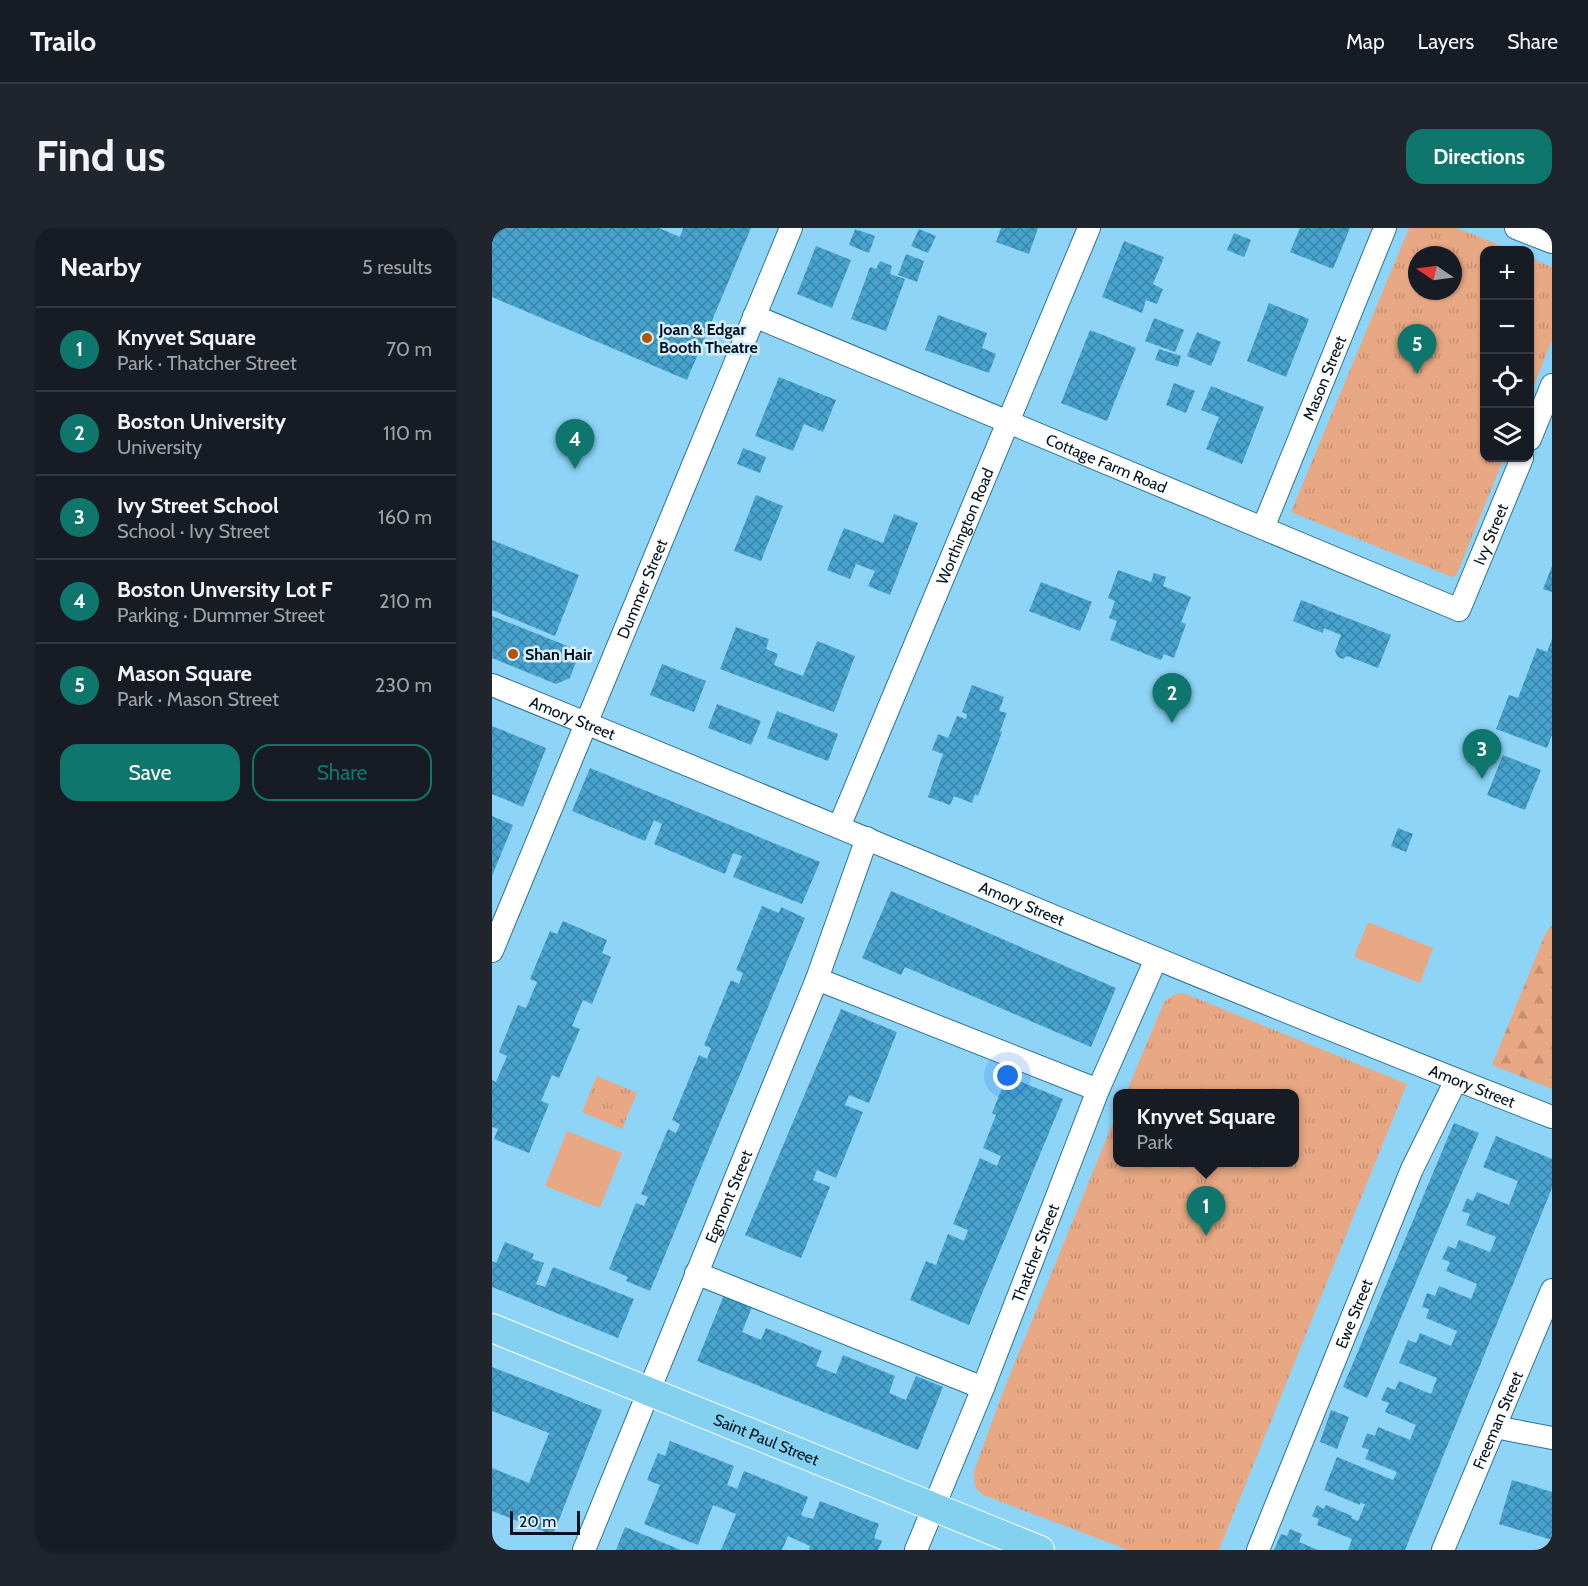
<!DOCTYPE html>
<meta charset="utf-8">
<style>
:root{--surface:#171b24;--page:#20242c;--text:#f1f3f6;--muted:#9ea1a6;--line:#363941;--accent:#0f766e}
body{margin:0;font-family:Cabin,sans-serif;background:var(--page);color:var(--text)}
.controls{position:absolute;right:18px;top:18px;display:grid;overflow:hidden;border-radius:12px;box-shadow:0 2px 4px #0004}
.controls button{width:54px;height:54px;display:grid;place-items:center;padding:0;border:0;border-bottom:2px solid var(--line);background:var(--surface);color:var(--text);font:30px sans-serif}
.compass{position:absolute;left:916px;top:18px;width:54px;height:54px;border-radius:50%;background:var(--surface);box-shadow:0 2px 4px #0004;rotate:283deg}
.scale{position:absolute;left:18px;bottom:15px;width:70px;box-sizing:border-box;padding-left:6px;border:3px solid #001320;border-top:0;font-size:16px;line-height:21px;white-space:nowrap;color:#001320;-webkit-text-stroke:4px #d5eefc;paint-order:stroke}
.you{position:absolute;left:516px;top:848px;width:21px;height:21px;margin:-15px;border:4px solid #fff;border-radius:50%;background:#1a73e8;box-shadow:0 0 0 9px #1a73e833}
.badge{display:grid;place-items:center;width:39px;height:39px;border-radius:50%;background:var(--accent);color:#fff;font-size:20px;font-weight:700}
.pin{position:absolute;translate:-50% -50px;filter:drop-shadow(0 2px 3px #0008)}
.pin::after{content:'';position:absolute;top:32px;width:21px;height:18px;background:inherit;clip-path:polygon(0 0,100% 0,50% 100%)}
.popup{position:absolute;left:621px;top:861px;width:186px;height:78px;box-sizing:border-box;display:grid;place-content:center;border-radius:12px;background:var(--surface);filter:drop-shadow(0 2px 4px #0005);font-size:20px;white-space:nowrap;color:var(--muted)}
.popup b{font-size:22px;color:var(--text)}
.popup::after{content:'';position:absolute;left:50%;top:100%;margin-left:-12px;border:12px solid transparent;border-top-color:var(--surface)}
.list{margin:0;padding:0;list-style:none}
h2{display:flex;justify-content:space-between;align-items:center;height:78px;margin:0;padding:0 24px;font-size:26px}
h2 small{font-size:20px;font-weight:400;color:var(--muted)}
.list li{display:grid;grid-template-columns:39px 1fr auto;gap:18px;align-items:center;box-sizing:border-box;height:84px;padding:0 24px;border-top:2px solid var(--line)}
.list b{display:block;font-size:22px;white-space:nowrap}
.list p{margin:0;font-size:20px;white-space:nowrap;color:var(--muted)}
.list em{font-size:20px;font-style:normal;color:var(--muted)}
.actions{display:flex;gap:12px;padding:18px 24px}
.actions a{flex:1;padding:14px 0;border:2px solid var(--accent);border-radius:18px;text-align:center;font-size:21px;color:var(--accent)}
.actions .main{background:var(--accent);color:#fff}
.icon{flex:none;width:33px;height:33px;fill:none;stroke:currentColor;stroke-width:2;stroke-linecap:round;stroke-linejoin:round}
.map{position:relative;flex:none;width:1060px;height:1322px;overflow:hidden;border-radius:18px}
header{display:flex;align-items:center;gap:36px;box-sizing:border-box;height:84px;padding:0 30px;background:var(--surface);border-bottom:2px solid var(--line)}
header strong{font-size:28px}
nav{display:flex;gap:33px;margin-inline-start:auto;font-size:21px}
.intro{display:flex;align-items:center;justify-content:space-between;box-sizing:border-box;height:144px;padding:0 36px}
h1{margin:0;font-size:42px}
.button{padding:15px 27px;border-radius:18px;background:var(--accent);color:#fff;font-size:21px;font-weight:700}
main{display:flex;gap:36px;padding:0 36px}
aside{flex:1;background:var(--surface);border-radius:18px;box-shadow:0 2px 4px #0004}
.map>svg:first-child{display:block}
</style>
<header>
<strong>Trailo</strong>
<nav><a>Map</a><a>Layers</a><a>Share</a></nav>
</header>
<div class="intro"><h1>Find us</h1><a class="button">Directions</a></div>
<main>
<aside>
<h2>Nearby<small>5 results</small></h2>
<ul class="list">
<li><span class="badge">1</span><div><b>Knyvet Square</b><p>Park · Thatcher Street</p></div><em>70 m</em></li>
<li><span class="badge">2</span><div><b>Boston University</b><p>University</p></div><em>110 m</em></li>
<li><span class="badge">3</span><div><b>Ivy Street School</b><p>School · Ivy Street</p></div><em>160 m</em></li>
<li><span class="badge">4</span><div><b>Boston Unversity Lot F</b><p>Parking · Dummer Street</p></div><em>210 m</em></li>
<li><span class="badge">5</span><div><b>Mason Square</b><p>Park · Mason Street</p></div><em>230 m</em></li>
</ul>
<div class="actions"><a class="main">Save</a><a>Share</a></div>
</aside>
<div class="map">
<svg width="1060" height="1322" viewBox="0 0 1060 1322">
<defs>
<pattern id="forest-firs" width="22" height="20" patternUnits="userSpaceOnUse" patternTransform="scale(1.5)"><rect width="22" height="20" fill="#e8a883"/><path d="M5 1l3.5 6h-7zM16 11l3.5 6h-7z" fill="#c59071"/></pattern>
<pattern id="park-tufts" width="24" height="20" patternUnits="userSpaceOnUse" patternTransform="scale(1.5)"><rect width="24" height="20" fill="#e8a883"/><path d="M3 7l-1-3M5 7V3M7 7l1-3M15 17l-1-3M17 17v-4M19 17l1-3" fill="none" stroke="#c59071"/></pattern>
<pattern id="building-cross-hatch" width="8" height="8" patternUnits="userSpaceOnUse" patternTransform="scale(1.5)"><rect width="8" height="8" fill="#47a3ce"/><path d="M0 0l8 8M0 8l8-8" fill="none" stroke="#3984a7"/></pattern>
</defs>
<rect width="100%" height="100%" fill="#8ed4f7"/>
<!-- forest -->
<path fill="url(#forest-firs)" d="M1060,697v164l-60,-24 54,-133z"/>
<!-- park -->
<g fill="url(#park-tufts)" fill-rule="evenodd">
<path d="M917,0h48l55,22h-27v208h19l-48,118 -4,1 -161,-65zM925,27h36v36h-36z"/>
<path d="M1038,30l22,9v73l-22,56z"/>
<path d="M691,765l224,91 -188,466h-91l-145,-55c-9,-7 -10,-13 -9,-24l30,-82 113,-276 1,49h176v-68l-168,-1 38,-91 9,-7z"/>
<path d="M105,848l40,17 -15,36 -40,-17z"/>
</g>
<!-- pitch -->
<g fill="#e8a883">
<path d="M876,694l65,26 -13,35 -66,-26z"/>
<path d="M75,903l55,22 -22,55 -55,-22z"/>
</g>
<!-- building -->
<g fill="url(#building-cross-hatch)">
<path d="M3,0h164l21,9 3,-9h68l-64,152 -195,-83v-61z"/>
<path d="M509,0h37l-9,26 -33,-12z"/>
<path d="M808,0h50l-17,41 -43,-17z"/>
<path d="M363,1l20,7 -6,17 -20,-8z"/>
<path d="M427,1l17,7 -8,17 -17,-7z"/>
<path d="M742,5l17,7 -7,17 -17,-7z"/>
<path d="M632,13l40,16 -11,27 10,5 -6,15 -11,-4 -4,13 -40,-16z"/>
<path d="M324,18l35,14 -19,48 -35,-14z"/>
<path d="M414,26l18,7 -7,21 -19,-7z"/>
<path d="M388,33l12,5 -2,8 15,5 -19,52 -35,-12 19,-52 6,2z"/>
<path d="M777,75l40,16 -23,58 -39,-16z"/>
<path d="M446,87l49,18 -5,15 14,6 -7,19 -64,-23z"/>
<path d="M662,90l30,12 -9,22 -30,-11z"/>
<path d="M598,102l46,18 -29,73 -46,-18z"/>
<path d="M705,104l24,10 -10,24 -24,-10z"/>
<path d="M667,121l22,7 -3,11 -23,-7z"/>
<path d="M287,149l57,23 -13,32 -19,-8 -11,27 -38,-15z"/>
<path d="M682,155l21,8 -9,22 -20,-8z"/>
<path d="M719,158l53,21 -22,57 -36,-15 13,-32 -18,-7z"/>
<path d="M251,220l23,9 -6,16 -23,-9z"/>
<path d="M264,267l27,11 -22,55 -27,-10z"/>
<path d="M402,286l24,9 -28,72 -22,-9 7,-15 -19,-7 -6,15 -23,-9 17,-42 39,15z"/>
<path d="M0,312l87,35 -24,61 -63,-26z"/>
<path d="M1060,338v26l-9,-3z"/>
<path d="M626,342l33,12 3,-9 12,4 -3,9 28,11 -10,25 5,2 -12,34 -10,-4 -3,6 -51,-20 7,-19 -8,-3 6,-17 -7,-3z"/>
<path d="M549,354l51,20 -12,29 -51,-20z"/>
<path d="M809,372l90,35 -13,33 -31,-12 -4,3 -5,-2 -3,-6 6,-16 -17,-7 -1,5 -30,-12z"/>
<path d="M0,388l88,35 -10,27 -14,6 -64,-26z"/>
<path d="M244,399l33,12 -3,10 12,5 -4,11 29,11 14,-35 38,15 -21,56 -114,-43z"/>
<path d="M1060,411v96l-5,13 -51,-19 13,-34 9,3 19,-50 10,4z"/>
<path d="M170,436l44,17 -12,31 -44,-17z"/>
<path d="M480,457l32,12 -5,14 8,2 -7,18 2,1 -24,64 -3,-2 -3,9 -18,-7 -4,9 -22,-8 15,-43 -11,-4 6,-16 10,4 9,-22 9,3 1,-5 -5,-2z"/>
<path d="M225,476l44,17 -10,24 -43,-17z"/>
<path d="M285,483l61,23 -10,27 -61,-23z"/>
<path d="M0,498l54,22 -23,59 -31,-13z"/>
<path d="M1011,527l38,15 -16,40 -38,-15z"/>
<path d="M98,540l230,94 -18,42 -69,-27 9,-21 -9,-3 -8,21 -71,-30 8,-20 -8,-4 -9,21 -73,-30z"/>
<path d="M0,588l21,9 -21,51z"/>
<path d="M906,600l15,6 -7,18 -15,-6z"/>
<path d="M399,663l225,97 -25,59 -186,-80 -4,8 -39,-17z"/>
<path d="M270,678l17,7 2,-6 24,11 -155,373 -24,-10 2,-4 -19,-8 27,-66 8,3 4,-9 -7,-3 27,-65 8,4 4,-9 -8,-4 27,-65 8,4 4,-11 -7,-3 27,-65 8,4 4,-11 -7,-3z"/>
<path d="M71,693l44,19 -5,13 9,4 -19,47 -9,-4 -11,26 8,3 -21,49 -7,-3 -11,26 8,3 -20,49 -35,-14 4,-10 -6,-2v-47l4,2 11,-26 -8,-4 19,-47 8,3 11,-26 -7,-3 20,-48 7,3z"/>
<path d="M349,781l56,23 -28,71 -20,-8 -4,10 18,7 -27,66 -19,-8 -4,10 17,7 -29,71 -56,-23z"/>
<path d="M515,848l56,23 -94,226 -59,-25 16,-39 10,4 12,-31 16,7 4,-11 -15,-6 27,-66 17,8 4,-10 -18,-8 13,-33 -4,-2z"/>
<path d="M962,895l25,10 -112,265 -24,-11z"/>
<path d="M1004,908l56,23v29l-147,362h-57l4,-11 -35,-14 2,-6 -7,-3 5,-11 7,4 2,-4 26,11 -1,2 7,3 7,-17 -5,-1v2l-36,-15 13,-33 56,23 4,-8 -32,-13 4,-9 -7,-3 5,-14 8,3 3,-9 32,13 6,-15 -31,-13 4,-9 -8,-3 6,-13 8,3 4,-9 32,13 6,-16 -38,-15 9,-23 8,3 4,-10 31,13 6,-15 -31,-13 3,-9 -7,-2 5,-14 8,3 4,-10 32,13 6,-15 -31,-13 4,-9 -8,-3 6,-13 7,3 4,-9 31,12 3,-7 3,-8 -30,-12 4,-11 -8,-3 5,-13 6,3 4,-9 32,13 9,-24 -35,-14z"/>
<path d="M13,1014l29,12 -2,5 12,4 -8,21 9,3 8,-20 81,32 -16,39 -126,-51v-26l4,2z"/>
<path d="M232,1067l28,12 -10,25 19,8 5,-12 56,23 -6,15 20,8 7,-19 52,21 -6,17 17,7 10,-24 27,11 -25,63 -221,-89z"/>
<path d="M0,1139l110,43 -49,125 -61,-24v-43l37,15 20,-50 -57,-22z"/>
<path d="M839,1182l18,7 -12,32 -17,-7z"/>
<path d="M178,1213l64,25 -7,19 10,4 7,-18 64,26 -7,18 5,2 7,2 7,-18 59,23 -5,14 8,3 -4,9h-69l1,-4 -22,-10 -6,14h-61l15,-36 -23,-9 -15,40 -54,-21 16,-39 -13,-5 11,-27 7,3z"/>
<path d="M1020,1252l40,12v48l-53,-16z"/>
<path d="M133,1299l56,23h-65z"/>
<path d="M798,1301l12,5 -3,8 19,8h-44l7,-16 6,2z"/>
</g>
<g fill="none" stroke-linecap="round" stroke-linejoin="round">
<defs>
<g id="minor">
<path d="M1024,0l36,14"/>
<path id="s1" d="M262,88l705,294 63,-152"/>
<path d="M1038,211l22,-54"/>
<path id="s2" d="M771,300l122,-300"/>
<path id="s3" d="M0,457c354,143 704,294 1060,432"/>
<path id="s4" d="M347,599l250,-599"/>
<path id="s5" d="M0,723l299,-723"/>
<path d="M325,751l281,111"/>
<path d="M204,1045l287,115"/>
<path d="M1003,1199l57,11"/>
<path id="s6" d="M92,1322l233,-571 50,-141"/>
<path id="s7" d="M424,1322l67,-162 115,-298 58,-131"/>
<path id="s8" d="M766,1322l154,-381 44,-89"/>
<path id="s9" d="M951,1322l109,-260"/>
</g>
<g id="major">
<path id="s10" d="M0,1100l548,222"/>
</g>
</defs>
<!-- minor casing -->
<use href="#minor" stroke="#2c7392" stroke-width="24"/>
<!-- major casing -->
<use href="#major" stroke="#fff" stroke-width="30"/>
<!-- minor -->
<use href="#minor" stroke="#fff" stroke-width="22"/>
<!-- major -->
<use href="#major" stroke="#84d0ef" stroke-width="28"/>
</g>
<!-- markers -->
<g fill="#b25400" stroke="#d5eefc" stroke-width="2">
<circle cx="155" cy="110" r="6"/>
<circle cx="21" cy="426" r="6"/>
</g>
<g text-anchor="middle" stroke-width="5" stroke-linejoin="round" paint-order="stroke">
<!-- poi labels -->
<g font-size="16" font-weight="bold" fill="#001320" stroke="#d5eefc" text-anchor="start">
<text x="167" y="107">Joan &amp; Edgar<tspan x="167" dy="18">Booth Theatre</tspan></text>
<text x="33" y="432">Shan Hair</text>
</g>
<!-- street labels -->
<g font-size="16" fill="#001320" stroke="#d5eefc">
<text dy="6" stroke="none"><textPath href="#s2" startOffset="162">Mason Street</textPath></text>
<text dy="6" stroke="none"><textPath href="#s1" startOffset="382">Cottage Farm Road</textPath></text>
<text dy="6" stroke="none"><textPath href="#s4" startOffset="326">Worthington Road</textPath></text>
<text dy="6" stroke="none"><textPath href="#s1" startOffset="846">Ivy Street</textPath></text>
<text dy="6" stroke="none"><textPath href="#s5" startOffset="392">Dummer Street</textPath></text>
<text dy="6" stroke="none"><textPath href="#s3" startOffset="87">Amory Street</textPath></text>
<text dy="6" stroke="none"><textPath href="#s3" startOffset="573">Amory Street</textPath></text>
<text dy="6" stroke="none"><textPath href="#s3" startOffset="1059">Amory Street</textPath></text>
<text dy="6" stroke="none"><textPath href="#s6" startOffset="382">Egmont Street</textPath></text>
<text dy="6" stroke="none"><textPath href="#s7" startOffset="320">Thatcher Street</textPath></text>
<text dy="6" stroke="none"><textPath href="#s8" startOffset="255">Ewe Street</textPath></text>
<text dy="6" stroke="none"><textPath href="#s9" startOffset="141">Freeman Street</textPath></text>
<text dy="6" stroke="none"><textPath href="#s10" startOffset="296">Saint Paul Street</textPath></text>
</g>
</g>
</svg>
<div class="controls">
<button>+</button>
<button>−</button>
<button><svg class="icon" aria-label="locate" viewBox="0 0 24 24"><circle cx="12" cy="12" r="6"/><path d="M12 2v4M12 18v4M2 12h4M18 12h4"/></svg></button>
<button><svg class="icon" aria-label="layers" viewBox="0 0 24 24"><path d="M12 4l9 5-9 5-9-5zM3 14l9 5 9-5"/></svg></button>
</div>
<svg class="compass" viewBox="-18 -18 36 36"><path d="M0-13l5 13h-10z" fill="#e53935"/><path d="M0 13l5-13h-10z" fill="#9ea1a6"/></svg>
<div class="scale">20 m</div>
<div class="you"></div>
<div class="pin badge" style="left:714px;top:1008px">1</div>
<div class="popup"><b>Knyvet Square</b>Park</div>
<div class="pin badge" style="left:680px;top:495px">2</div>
<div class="pin badge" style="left:990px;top:551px">3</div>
<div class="pin badge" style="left:83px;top:241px">4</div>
<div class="pin badge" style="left:925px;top:146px">5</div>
</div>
</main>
